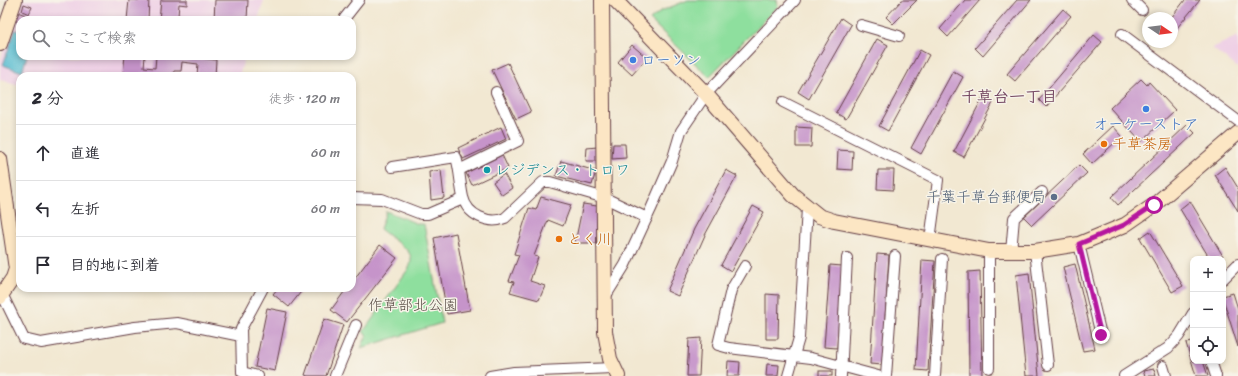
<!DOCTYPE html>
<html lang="ja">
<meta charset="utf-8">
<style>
:root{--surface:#fff;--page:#f2f2f3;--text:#2b2b33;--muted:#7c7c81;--line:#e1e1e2}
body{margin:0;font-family:Sriracha,"Klee One",sans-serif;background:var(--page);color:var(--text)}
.controls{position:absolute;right:12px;bottom:12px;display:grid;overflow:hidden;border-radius:8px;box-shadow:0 2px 6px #0003}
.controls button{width:36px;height:36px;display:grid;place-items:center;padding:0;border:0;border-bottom:1px solid var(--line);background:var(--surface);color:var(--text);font:20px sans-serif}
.compass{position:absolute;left:1142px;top:12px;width:36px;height:36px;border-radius:50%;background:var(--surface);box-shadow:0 2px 6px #0003;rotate:103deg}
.stop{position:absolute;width:12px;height:12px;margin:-9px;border:3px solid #b5179e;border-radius:50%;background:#fff}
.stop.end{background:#b5179e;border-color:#fff;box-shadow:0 1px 4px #0008}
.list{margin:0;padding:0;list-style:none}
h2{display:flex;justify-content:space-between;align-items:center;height:52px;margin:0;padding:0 16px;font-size:17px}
h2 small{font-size:13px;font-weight:400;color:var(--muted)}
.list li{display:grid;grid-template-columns:26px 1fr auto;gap:12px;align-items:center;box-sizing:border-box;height:56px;padding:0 16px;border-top:1px solid var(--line)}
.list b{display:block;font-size:15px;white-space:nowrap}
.list em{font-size:13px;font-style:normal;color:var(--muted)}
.icon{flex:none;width:22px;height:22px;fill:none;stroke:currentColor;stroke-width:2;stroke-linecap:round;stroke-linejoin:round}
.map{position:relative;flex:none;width:1238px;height:376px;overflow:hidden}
.search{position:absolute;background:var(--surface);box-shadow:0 2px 6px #0003;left:16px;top:16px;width:340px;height:44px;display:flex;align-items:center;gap:10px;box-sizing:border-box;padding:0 14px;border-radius:12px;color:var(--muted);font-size:15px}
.panel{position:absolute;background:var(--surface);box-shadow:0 2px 6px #0003;left:16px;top:72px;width:340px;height:220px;border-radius:12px}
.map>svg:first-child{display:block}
</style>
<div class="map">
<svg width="1238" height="376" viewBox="0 0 1238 376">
<rect width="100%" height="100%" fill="#f7f3e8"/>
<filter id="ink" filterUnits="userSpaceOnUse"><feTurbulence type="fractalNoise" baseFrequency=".025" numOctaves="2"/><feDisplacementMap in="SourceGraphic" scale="8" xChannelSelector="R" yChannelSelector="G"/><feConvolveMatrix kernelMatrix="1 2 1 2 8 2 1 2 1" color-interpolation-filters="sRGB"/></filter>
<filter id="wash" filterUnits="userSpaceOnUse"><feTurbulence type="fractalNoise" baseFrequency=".012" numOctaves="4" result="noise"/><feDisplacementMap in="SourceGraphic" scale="16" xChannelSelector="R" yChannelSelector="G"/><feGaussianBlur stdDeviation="0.9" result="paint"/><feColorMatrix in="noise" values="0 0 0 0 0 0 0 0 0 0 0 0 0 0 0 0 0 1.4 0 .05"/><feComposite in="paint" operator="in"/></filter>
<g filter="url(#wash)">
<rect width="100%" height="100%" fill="#f2e8d2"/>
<!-- built -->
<g fill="#efd0e6">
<path d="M18,0h246l-6,20h-238v36h225l-6,20h-219v9l-20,-5v-18z"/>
<path d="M1238,36v32l-26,-20z"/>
</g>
<!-- green -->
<g fill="#8edf9e" stroke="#6c7f64">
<path d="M688,0h89l1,6 -69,71 -59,-57 11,-9z"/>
<path d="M386,211l32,13h6l18,99 -81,25 6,-13 -4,-3 46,-64c3,-7 3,-12 -2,-18l-27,-21z"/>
</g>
<!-- water -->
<path fill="#54bcd1" stroke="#4f6e7e" d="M15,30l5,1v25h7l-5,16 -19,-7z"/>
<g id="blocks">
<!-- building -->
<g fill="#c694ca">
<path d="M129,0h20l-1,20h-21z"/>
<path d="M161,0h26v5l-8,-1 -1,12 17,1 -1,3h-35z"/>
<path d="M215,0h33l-1,20h-33z"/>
<path d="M902,0h15l-24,24 -7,-7z"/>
<path d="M965,0h15l-32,37 -8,-8z"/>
<path d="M1017,0h14l-48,56 -8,-8z"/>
<path d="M1185,0h15l-28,34 -1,-16z"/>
<path d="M24,4l8,3 -3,7 -7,-3z"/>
<path d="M1063,9l8,7 -56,65 -8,-7z"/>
<path d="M17,12l24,8h-21v2l-7,-2z"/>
<path d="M841,18l10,7 -42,74 -11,-7z"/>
<path d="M1094,35l8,7 -56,65 -7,-7z"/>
<path d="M877,39l11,6 -42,74 -10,-6z"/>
<path d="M632,45l15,13 -15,17 -14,-13z"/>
<path d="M920,50l9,5 -41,76 -9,-5z"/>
<path d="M125,56h20l-1,11 11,1 1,-12h26l34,4 -1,16h-18l1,-12 -16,-2 -1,9h-7l-1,5h-18v-2l-12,-1v3l-20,-2z"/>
<path d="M508,63l23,49 -15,7 -24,-49z"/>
<path d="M953,71l10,6 -42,77 -10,-6z"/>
<path d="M1141,79l6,6 2,-3 26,28 -34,32 -31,-34z"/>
<path d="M984,95l10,6 -30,56 -10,-5z"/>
<path d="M1187,125l8,8 -77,72 -7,-8z"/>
<path d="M1113,126l9,10 -30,28 -9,-10z"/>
<path d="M501,127l5,12 -43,20 -5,-11z"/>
<path d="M796,127l16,1 -1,19h-15z"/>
<path d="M613,144h12l1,14 -14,1z"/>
<path d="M597,147v14h-11l1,-13z"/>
<path d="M838,150l15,1 -1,19 -15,-1z"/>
<path d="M502,155l6,13 -36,17 -6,-12z"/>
<path d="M561,161l35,10 -4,14 -36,-9z"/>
<path d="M1079,165l8,8 -55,52 -8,-8z"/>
<path d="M1225,167l13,21v23l-23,-36z"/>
<path d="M441,170l3,28 -13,2 -2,-28z"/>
<path d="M726,170l11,6 -32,59 -27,61 -11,-5 27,-62z"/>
<path d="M878,170h16l-1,20 -16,-1z"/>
<path d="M504,174l8,14 -10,7 -9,-13z"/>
<path d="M541,197l30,8 -8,21 -15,-6 -14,36 4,1 -8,24 15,5 -6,14 -29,-8 4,-10 -5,-1 10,-26 -5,-1 15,-46 7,2z"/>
<path d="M1190,201l33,55 -5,3h-8l-30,-50z"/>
<path d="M583,204l14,2v37h-22z"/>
<path d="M753,206l11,6 -33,59 -10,-6z"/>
<path d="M1150,231l33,55 -11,6 -32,-54z"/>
<path d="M456,233l14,77 -23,4 -13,-76z"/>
<path d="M380,245l17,13 -50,64 -16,-12 16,-22h5v-6z"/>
<path d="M877,254l12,1 -7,110 -12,-1z"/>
<path d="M922,260l13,1 -7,110 -12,-1z"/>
<path d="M1075,264l20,85 -12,2 -20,-84z"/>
<path d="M830,265l12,1 -5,82 -13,-1z"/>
<path d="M980,271l2,105h-13l-1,-104z"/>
<path d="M1029,273l10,103h-13l-10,-101z"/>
<path d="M278,288h26l-15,19 -16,-13z"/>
<path d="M1233,293l5,16v38l-15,-48v-3z"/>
<path d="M766,294l13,1 -1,44h-12z"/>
<path d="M267,308l20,4 -12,59 -20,-4z"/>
<path d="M324,319l19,6 -17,51h-18l-3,-1z"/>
<path d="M701,338l-2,38h-12l2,-37z"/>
<path d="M1193,342v19h10l5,15h-12l-10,-33z"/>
<path d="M728,361l12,1 -1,14h-12z"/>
<path d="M767,364l12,1 -1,11h-12z"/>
<path d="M1154,369l2,7h-11l-2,-5z"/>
<rect x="819" y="371" width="13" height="5"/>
</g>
</g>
</g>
<g filter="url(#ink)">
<use href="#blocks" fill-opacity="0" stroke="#633d44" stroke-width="1"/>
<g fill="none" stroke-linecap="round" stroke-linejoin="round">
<defs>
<g id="street">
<path d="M1132,0l10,10"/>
<path d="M344,19l15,-19"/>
<path d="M861,25l38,11"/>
<path d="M1122,34l116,87"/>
<path d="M783,102l155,78 -8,60"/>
<path d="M392,167l64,-10c4,13 4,27 7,40 4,18 26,28 42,21l38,-36h7l55,16 42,20"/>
<path d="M459,170l59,-29 -22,-49"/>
<path d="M352,198l30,1 39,15h7l35,-15"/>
<path d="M1079,244l22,91"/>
<path d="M1035,251l13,114"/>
<path d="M1011,252l3,-34 28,-26"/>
<path d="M745,266l-14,24 -13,55 11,3 82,10 67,18"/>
<path d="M1223,279l15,-15"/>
<path d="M2,294l22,45 17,4 94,-16 42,-4 64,13"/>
<path d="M605,297l20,-32 26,-56 21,-48 9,-30 25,-37 89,-94"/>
<path d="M1211,361l5,15"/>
<path d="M1163,366l3,10"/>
<path d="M989,368v-117"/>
<path d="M258,376l-16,-4 -1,-43 22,-41"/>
<path d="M335,376l21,-51"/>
<path d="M490,376l24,-4 99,-4"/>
<path d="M788,376l11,-38 8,-130"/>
<path d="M841,376l6,-118"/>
<path d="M886,376l9,-120"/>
<path d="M935,376l7,-117"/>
<path d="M1124,376l44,-28 11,-12 14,-23"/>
</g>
<g id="secondary">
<path d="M602,0l3,332 5,27 8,17"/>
<path d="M615,0l91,94 87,101 26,21 15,5 155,30h46l44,-7 46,-19 29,-20 84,-72"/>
<path d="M0,44l15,-44"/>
<path d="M0,159l16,110 -3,9 -13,19"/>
</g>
</defs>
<!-- street casing -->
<use href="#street" stroke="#633d44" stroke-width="12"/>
<!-- secondary casing -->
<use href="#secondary" stroke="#633d44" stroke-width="16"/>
<!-- street -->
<use href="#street" stroke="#fff" stroke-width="10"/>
<!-- secondary -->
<use href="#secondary" stroke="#fce6c4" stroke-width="14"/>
</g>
</g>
<g fill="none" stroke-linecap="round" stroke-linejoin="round" filter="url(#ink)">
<!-- route -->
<path stroke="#b5179e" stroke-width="5" d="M1101,335l-22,-91 45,-19 30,-20"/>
</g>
<!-- markers -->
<g fill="#3f7fe0" stroke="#f7f3e8" stroke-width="1.5">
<circle cx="633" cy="60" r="4"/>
<circle cx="1146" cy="109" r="4"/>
</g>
<g fill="#e8710a" stroke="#f7f3e8" stroke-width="1.5">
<circle cx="1104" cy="144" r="4"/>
<circle cx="559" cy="239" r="4"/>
</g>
<circle fill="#0f9aa8" stroke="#f7f3e8" stroke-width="1.5" cx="487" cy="170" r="4"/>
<circle fill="#5c6f8a" stroke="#f7f3e8" stroke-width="1.5" cx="1054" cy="197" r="4"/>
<g text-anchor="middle" stroke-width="3" stroke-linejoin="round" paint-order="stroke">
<!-- shop labels -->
<g font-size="15" fill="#366cbe" stroke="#f7f3e8" text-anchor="start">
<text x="641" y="65">ローソン</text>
<text x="1146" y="129" text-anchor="middle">オーケーストア</text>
</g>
<!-- food labels -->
<g font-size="15" fill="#c56008" stroke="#f7f3e8" text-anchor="start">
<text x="1112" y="149">千草茶房</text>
<text x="567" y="244">とく川</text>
</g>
<!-- culture labels -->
<g font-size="15" fill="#0d838f" stroke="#f7f3e8" text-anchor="start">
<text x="495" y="175">レジデンス・トロワ</text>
</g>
<!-- service labels -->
<g font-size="15" fill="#4e5e75" stroke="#f7f3e8" text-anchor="end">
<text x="1046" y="202">千葉千草台郵便局</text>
</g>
<!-- park labels -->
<g font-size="15" fill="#5b4f48" stroke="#f7f3e8">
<text x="413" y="310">作草部北公園</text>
</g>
<!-- neighbourhood labels -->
<g font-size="16" font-weight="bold" fill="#754863" stroke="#f7f3e8">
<text x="1009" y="102">千草台一丁目</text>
</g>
</g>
</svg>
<div class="controls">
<button>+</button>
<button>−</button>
<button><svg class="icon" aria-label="locate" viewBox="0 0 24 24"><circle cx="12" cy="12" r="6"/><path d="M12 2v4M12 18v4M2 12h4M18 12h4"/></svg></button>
</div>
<svg class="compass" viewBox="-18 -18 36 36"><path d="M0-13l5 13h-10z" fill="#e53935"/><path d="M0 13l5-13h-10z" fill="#7c7c81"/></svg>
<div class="stop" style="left:1154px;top:205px"></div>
<div class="stop end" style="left:1101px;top:335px"></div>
<div class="search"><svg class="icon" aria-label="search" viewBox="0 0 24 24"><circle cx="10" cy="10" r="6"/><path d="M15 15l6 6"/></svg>ここで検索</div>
<section class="panel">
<h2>2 分<small>徒歩 · 120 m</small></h2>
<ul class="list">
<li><svg class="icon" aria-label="ahead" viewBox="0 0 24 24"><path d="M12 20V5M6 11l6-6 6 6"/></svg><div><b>直進</b></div><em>60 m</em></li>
<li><svg class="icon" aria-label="left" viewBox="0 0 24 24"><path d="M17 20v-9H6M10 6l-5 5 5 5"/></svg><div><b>左折</b></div><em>60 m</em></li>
<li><svg class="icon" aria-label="arrive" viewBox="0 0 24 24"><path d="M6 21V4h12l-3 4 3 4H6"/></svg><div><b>目的地に到着</b></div></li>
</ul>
</section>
</div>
